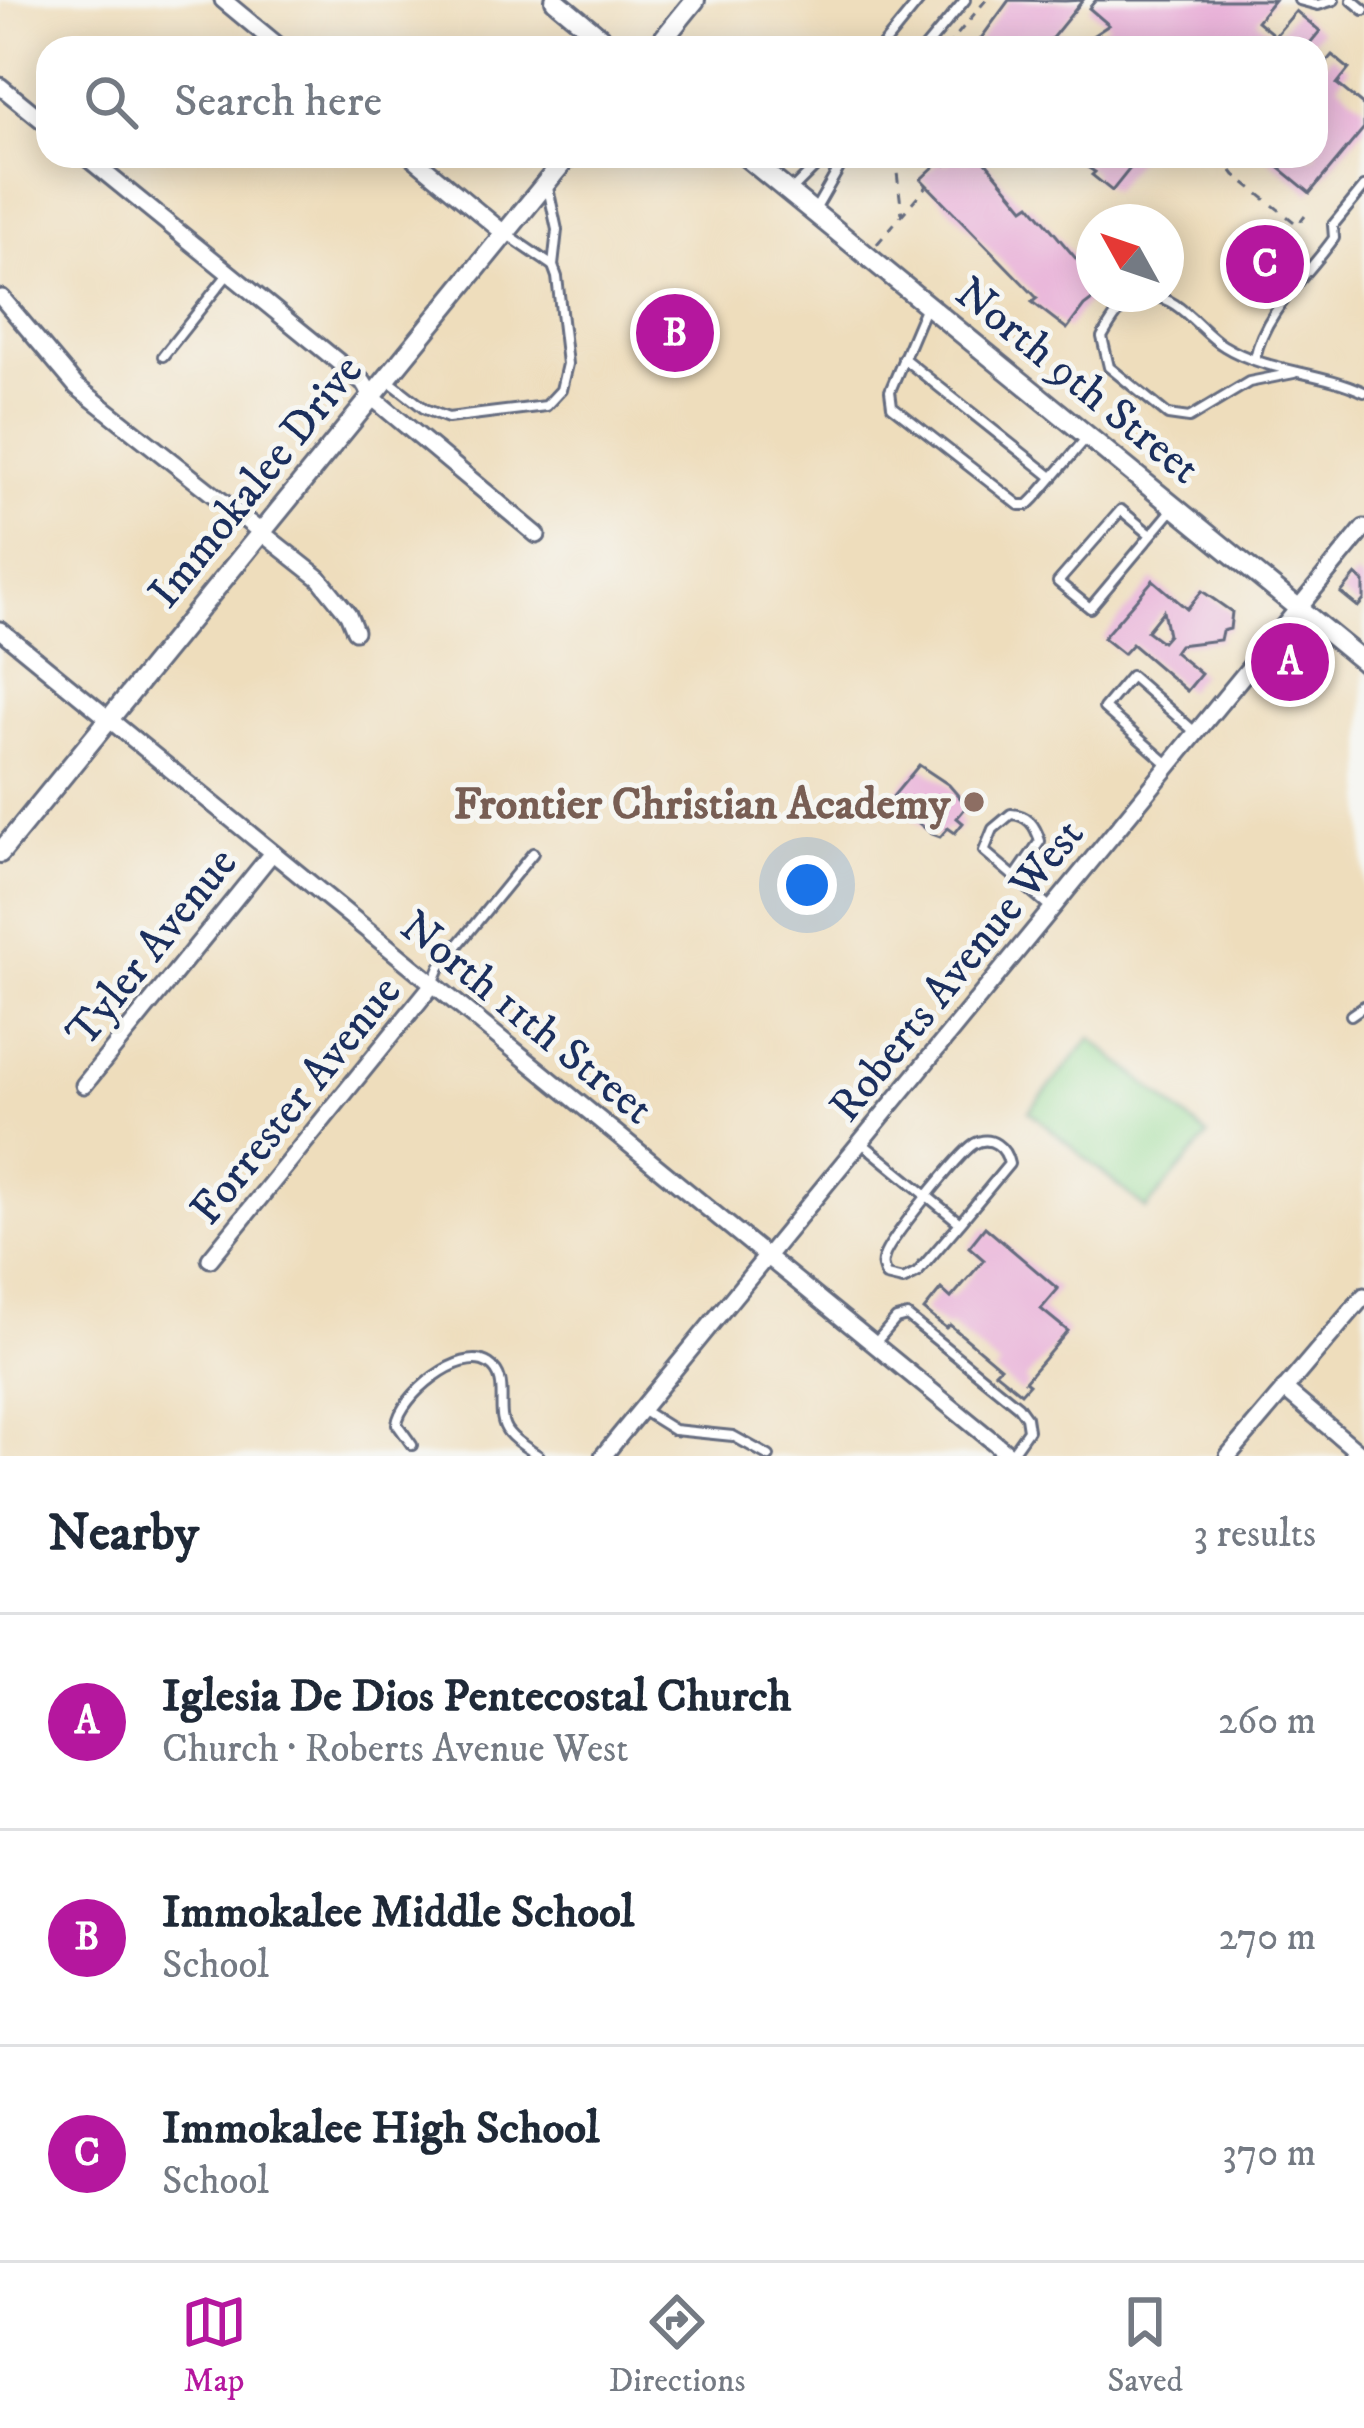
<!DOCTYPE html>
<meta charset="utf-8">
<style>
:root{--surface:#fff;--page:#f2f2f3;--text:#1f2937;--muted:#747a83;--line:#e0e1e3;--accent:#b5179e}
body{margin:0;font-family:"IM FELL DW Pica",serif;background:var(--page);color:var(--text)}
.compass{position:absolute;left:1076px;top:204px;width:108px;height:108px;border-radius:50%;background:var(--surface);box-shadow:0 6px 30px #0003;rotate:310deg}
.you{position:absolute;left:807px;top:885px;width:42px;height:42px;margin:-30px;border:9px solid #fff;border-radius:50%;background:#1a73e8;box-shadow:0 0 0 18px #1a73e833}
.badge{display:grid;place-items:center;width:78px;height:78px;border-radius:50%;background:var(--accent);color:#fff;font-size:39px;font-weight:700}
.pin{position:absolute;translate:-50% -50%;border:6px solid #fff;box-shadow:0 3px 12px #0006}
.list{margin:0;padding:0;list-style:none}
h2{display:flex;justify-content:space-between;align-items:center;height:156px;margin:0;padding:0 48px;font-size:51px}
h2 small{font-size:39px;font-weight:400;color:var(--muted)}
.list li{display:grid;grid-template-columns:78px 1fr auto;gap:36px;align-items:center;box-sizing:border-box;height:216px;padding:0 48px;border-top:3px solid var(--line)}
.list b{display:block;font-size:45px;white-space:nowrap}
.list p{margin:0;font-size:39px;white-space:nowrap;color:var(--muted)}
.list em{font-size:39px;font-style:normal;color:var(--muted)}
.icon{flex:none;width:66px;height:66px;fill:none;stroke:currentColor;stroke-width:2;stroke-linecap:round;stroke-linejoin:round}
.map{position:relative;flex:none;width:1364px;height:1456px;overflow:hidden}
.search{position:absolute;background:var(--surface);box-shadow:0 6px 30px #0003;left:36px;right:36px;top:36px;height:132px;display:flex;align-items:center;gap:30px;box-sizing:border-box;padding:0 42px;border-radius:36px;color:var(--muted);font-size:45px}
.sheet{height:804px;background:var(--surface)}
nav{display:flex;justify-content:space-around;align-items:center;box-sizing:border-box;height:168px;border-top:3px solid var(--line);background:var(--surface);font-size:33px;color:var(--muted)}
nav a{display:grid;justify-items:center;gap:6px}
nav .on{color:var(--accent)}
.map>svg:first-child{display:block}
</style>
<div class="map">
<svg width="1364" height="1456" viewBox="0 0 1364 1456">
<rect width="100%" height="100%" fill="#f6f6f2"/>
<filter id="ink" filterUnits="userSpaceOnUse"><feTurbulence type="fractalNoise" baseFrequency=".00833" numOctaves="2"/><feDisplacementMap in="SourceGraphic" scale="24" xChannelSelector="R" yChannelSelector="G"/><feConvolveMatrix kernelMatrix="1 2 1 2 8 2 1 2 1" color-interpolation-filters="sRGB"/></filter>
<filter id="wash" filterUnits="userSpaceOnUse"><feTurbulence type="fractalNoise" baseFrequency=".004" numOctaves="4" result="noise"/><feDisplacementMap in="SourceGraphic" scale="48" xChannelSelector="R" yChannelSelector="G"/><feGaussianBlur stdDeviation="2.7" result="paint"/><feColorMatrix in="noise" values="0 0 0 0 0 0 0 0 0 0 0 0 0 0 0 0 0 1.4 0 .05"/><feComposite in="paint" operator="in"/></filter>
<g filter="url(#wash)">
<rect width="100%" height="100%" fill="#eeddbc"/>
<!-- green -->
<path fill="#95da93" stroke="#588478" stroke-width="3" d="M1091,1038l117,98 -62,73 -117,-98z"/>
<g id="blocks">
<!-- building -->
<g fill="#e8aed7" fill-rule="evenodd">
<path d="M1009,0l56,1 18,-1 -39,48h-70z"/>
<path d="M1096,0h178l-17,21 18,15 21,-25 24,20 -14,17h-84l-4,-4 -3,4h-141l35,-23 -20,-17z"/>
<path d="M1332,55l17,14 -12,15 27,22v22l-54,65 -45,-37h51v-89l3,3z"/>
<path d="M955,156l11,6 7,-6h8l43,52 6,-4 64,76v14h6l-16,12 -17,23 -35,-27 5,-4 -116,-119 20,-19 5,5z"/>
<path d="M1070,156h70l-28,35 -20,-16 3,-3z"/>
<path d="M1356,575l8,7v18l-6,7 -17,-14z"/>
<path d="M1153,580l34,29 15,-18 30,21 -2,17 -8,2 -2,9 -41,5 -5,7 27,22 -14,17 -55,-47 -9,10 -20,-16zM1163,611l5,24 -6,7 -15,-11z"/>
<path d="M919,765l30,20 18,21 -10,12 6,5 -8,10 -7,-5 -8,9 -8,-3 -42,-34z"/>
<path d="M985,1227l73,62 -17,20 27,22 -43,50 4,3 -8,9 -26,-21 5,-5 -50,-42 -4,3 -22,-18 17,-21 10,9 33,-38 -15,-13z"/>
</g>
</g>
</g>
<g filter="url(#ink)">
<use href="#blocks" fill-opacity="0" stroke="#656c7f" stroke-width="3"/>
<g fill="none" stroke-linecap="round" stroke-linejoin="round">
<defs>
<g id="service">
<path d="M1299,0l19,5 16,-5"/>
<path d="M1352,0l12,10"/>
<path d="M881,48l39,-48"/>
<path d="M925,48l40,-48"/>
<path d="M547,183l10,47 -4,36"/>
<path d="M790,192l36,-36"/>
<path d="M815,210l31,-54"/>
<path d="M926,306l-36,85 2,15 127,99h9l7,-7 53,-62"/>
<path d="M163,356l66,-83"/>
<path d="M903,358l149,119"/>
<path d="M1255,358c10,-48 51,-80 79,-120l-1,-13 31,-38"/>
<path d="M1294,373l-45,9 -60,36 -21,-3 -59,-48 -7,-30c12,-20 20,-37 46,-40 29,-4 53,36 76,49 42,26 96,25 140,46"/>
<path d="M389,381l36,28 23,9 98,-12 15,-16 6,-26 -10,-87 -4,-11 -47,-32"/>
<path d="M1151,535l-30,-25 -63,72 32,26 83,-99"/>
<path d="M1168,764l-64,-56 27,-32 64,56"/>
<path d="M1015,877l25,-36c-5,-16 -12,-26 -29,-27l-18,15 -9,22 67,57"/>
<path d="M433,984l7,-17 93,-114"/>
<path d="M1351,1015l13,-9"/>
<path d="M861,1142l99,81 -43,50 -14,7 -17,-4c-3,-9 -5,-10 -2,-19 4,-16 76,-104 90,-113 17,-10 32,4 35,20l-49,59"/>
<path d="M876,1342l20,-23 11,-3 111,90 8,11 2,13 -17,24"/>
<path d="M642,1410l32,20 59,6 36,20"/>
<path d="M412,1445l-15,-21c3,-27 64,-79 92,-60 24,16 3,50 20,69 7,9 20,16 30,23"/>
</g>
<g id="minor">
<path d="M223,0l58,48"/>
<path d="M0,86l48,39"/>
<path d="M85,156l278,226 10,16 164,137"/>
<path d="M411,156l94,78"/>
<path d="M2,298l74,88 243,192 29,36 7,17"/>
<path d="M0,630l1011,826"/>
<path d="M84,1085l188,-232"/>
<path d="M210,1259l223,-275"/>
<path d="M1284,1389l79,67"/>
<path d="M603,1456l761,-928"/>
<path d="M1228,1456l136,-160"/>
</g>
<g id="tertiary">
<path d="M555,0l58,48"/>
<path d="M656,48l39,-48"/>
<path d="M745,156l619,506"/>
<path d="M0,853l568,-697"/>
</g>
</defs>
<!-- service casing -->
<use href="#service" stroke="#656c7f" stroke-width="14"/>
<!-- minor casing -->
<use href="#minor" stroke="#656c7f" stroke-width="21"/>
<!-- tertiary casing -->
<use href="#tertiary" stroke="#656c7f" stroke-width="24"/>
<!-- path -->
<g stroke="#656c7f" stroke-width="3" stroke-dasharray="9 9" stroke-linecap="butt">
<path d="M946,48l40,-48"/>
<path d="M895,156l7,58"/>
<path d="M1167,156c19,15 38,11 61,11l9,-11"/>
<path d="M1221,156l14,19 63,50 7,-9"/>
<path d="M877,244l50,-59"/>
</g>
<!-- service -->
<use href="#service" stroke="#fff" stroke-width="8"/>
<!-- minor -->
<use href="#minor" stroke="#fff" stroke-width="15"/>
<!-- tertiary -->
<use href="#tertiary" stroke="#fff" stroke-width="18"/>
</g>
</g>
<!-- markers -->
<circle fill="#8d6e63" stroke="#f6f6f2" stroke-width="4.5" cx="974" cy="802" r="12"/>
<g text-anchor="middle" stroke-width="10" stroke-linejoin="round" paint-order="stroke">
<!-- street labels -->
<g font-size="45" fill="#1b2f5e" stroke="#f6f6f2">
<text transform="translate(1079 379) rotate(39)" y="16">North 9th Street</text>
<text transform="translate(254 480) rotate(-51)" y="16">Immokalee Drive</text>
<text transform="translate(150 946) rotate(-51)" y="16">Tyler Avenue</text>
<text transform="translate(955 969) rotate(-51)" y="16">Roberts Avenue West</text>
<text transform="translate(528 1016) rotate(39)" y="16">North 11th Street</text>
<text transform="translate(294 1099) rotate(-51)" y="16">Forrester Avenue</text>
</g>
<!-- education labels -->
<g font-size="45" font-weight="bold" fill="#785e54" stroke="#f6f6f2" text-anchor="end">
<text x="950" y="818">Frontier Christian Academy</text>
</g>
</g>
</svg>
<svg class="compass" viewBox="-18 -18 36 36"><path d="M0-13l5 13h-10z" fill="#e53935"/><path d="M0 13l5-13h-10z" fill="#747a83"/></svg>
<div class="you"></div>
<div class="pin badge" style="left:1290px;top:662px">A</div>
<div class="pin badge" style="left:675px;top:333px">B</div>
<div class="pin badge" style="left:1265px;top:264px">C</div>
<div class="search"><svg class="icon" aria-label="search" viewBox="0 0 24 24"><circle cx="10" cy="10" r="6"/><path d="M15 15l6 6"/></svg>Search here</div>
</div>
<section class="sheet">
<h2>Nearby<small>3 results</small></h2>
<ul class="list">
<li><span class="badge">A</span><div><b>Iglesia De Dios Pentecostal Church</b><p>Church · Roberts Avenue West</p></div><em>260 m</em></li>
<li><span class="badge">B</span><div><b>Immokalee Middle School</b><p>School</p></div><em>270 m</em></li>
<li><span class="badge">C</span><div><b>Immokalee High School</b><p>School</p></div><em>370 m</em></li>
</ul>
</section>
<nav>
<a class="on"><svg class="icon" aria-label="map" viewBox="0 0 24 24"><path d="M3 6l6-2 6 2 6-2v14l-6 2-6-2-6 2zM9 4v14M15 6v14"/></svg>Map</a>
<a><svg class="icon" aria-label="directions" viewBox="0 0 24 24"><path d="M12 3l9 9-9 9-9-9zM9 14v-3h6M13 9l2 2-2 2"/></svg>Directions</a>
<a><svg class="icon" aria-label="saved" viewBox="0 0 24 24"><path d="M7 4h10v16l-5-4-5 4z"/></svg>Saved</a>
</nav>
